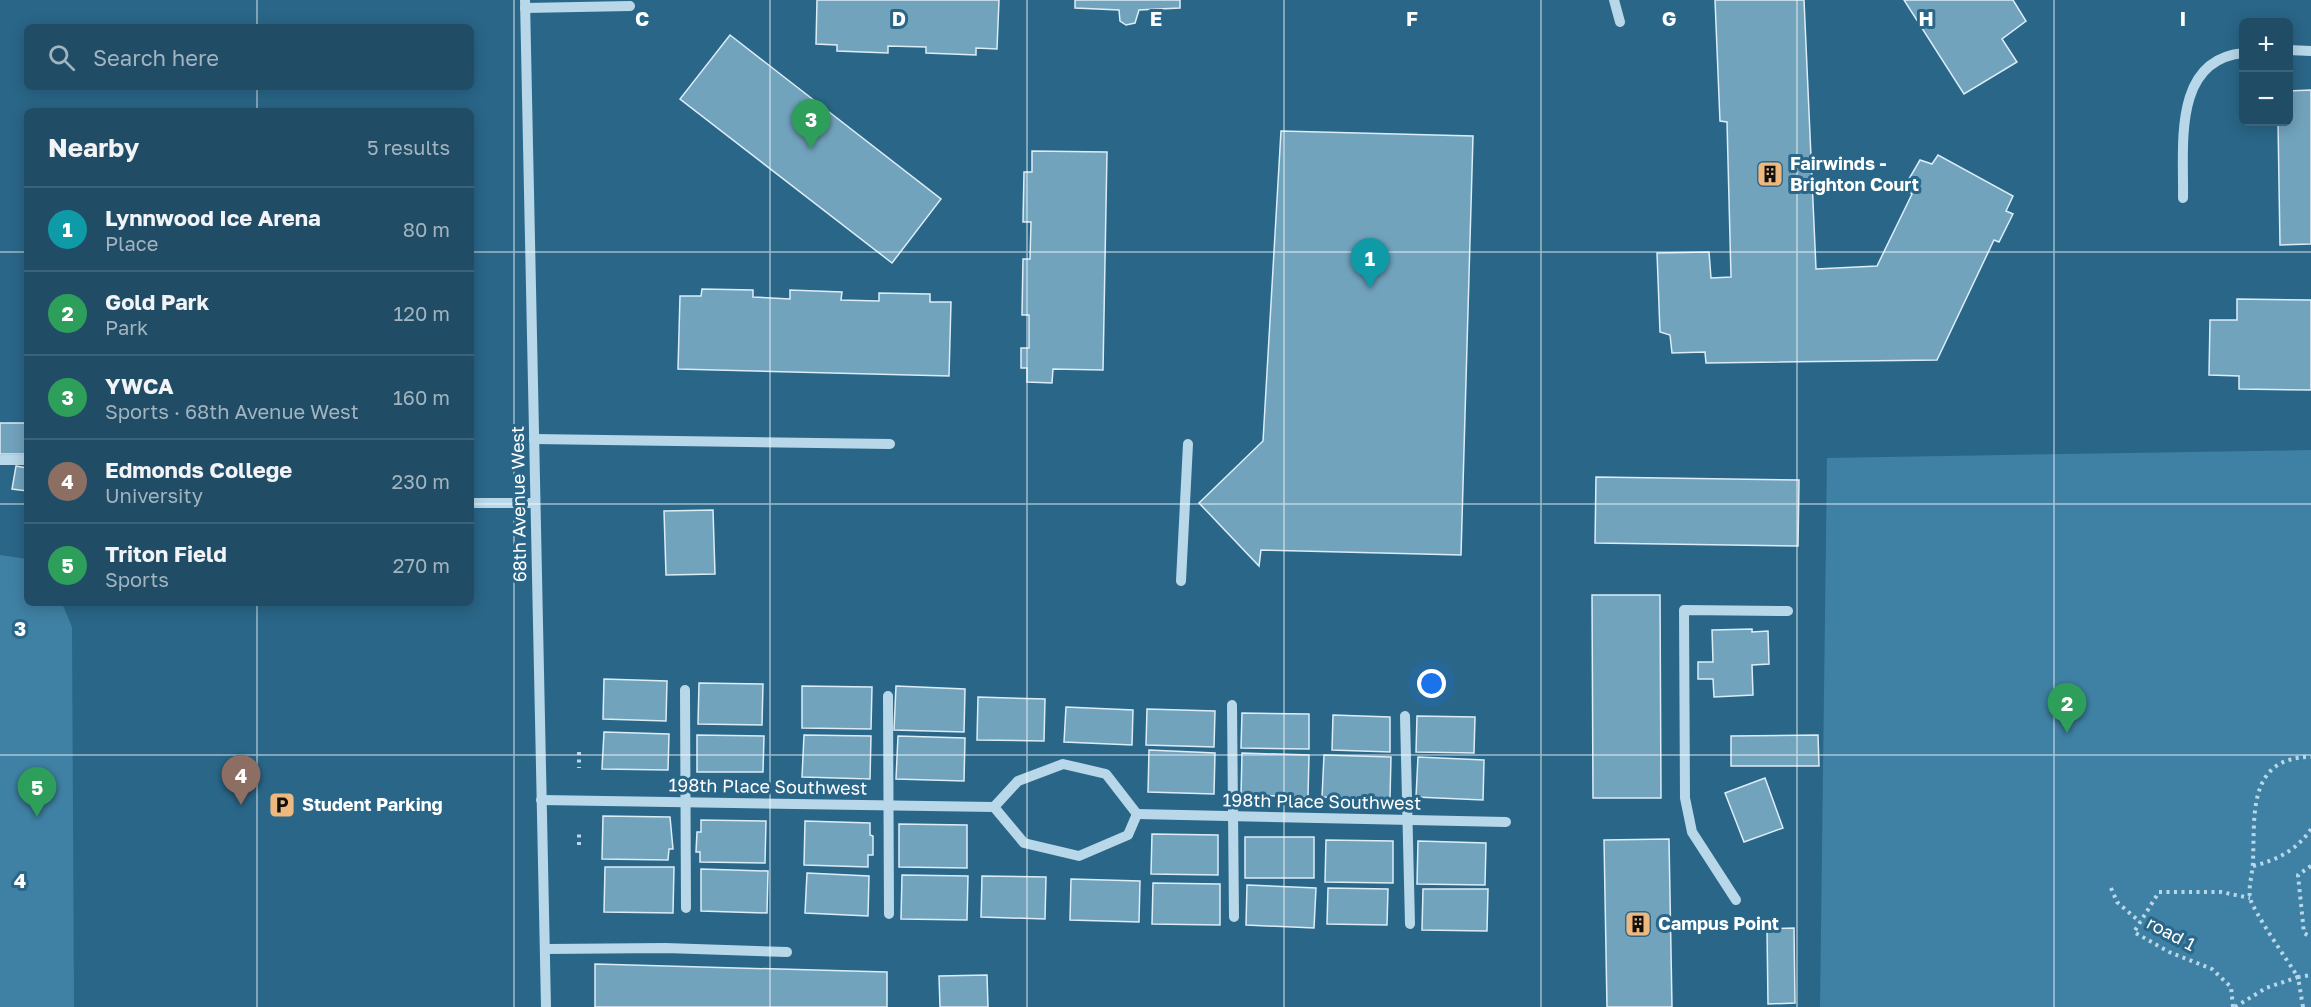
<!DOCTYPE html>
<meta charset="utf-8">
<style>
:root{--surface:#204c66;--page:#2d566f;--text:#f1f3f6;--muted:#a2b4bf;--line:#3d637a;--accent:#eeb87f}
body{margin:0;font-family:"Golos Text",sans-serif;background:var(--page);color:var(--text)}
.controls{position:absolute;right:18px;top:18px;display:grid;overflow:hidden;border-radius:9px;box-shadow:0 3px 15px #0003}
.controls button{width:54px;height:54px;display:grid;place-items:center;padding:0;border:0;border-bottom:2px solid var(--line);background:var(--surface);color:var(--text);font:30px sans-serif}
.you{position:absolute;left:1432px;top:684px;width:21px;height:21px;margin:-15px;border:4px solid #fff;border-radius:50%;background:#1a73e8;box-shadow:0 0 0 9px #1a73e833}
.badge{display:grid;place-items:center;width:39px;height:39px;border-radius:50%;background:var(--accent);color:#fff;font-size:20px;font-weight:700}
.pin{position:absolute;translate:-50% -50px;filter:drop-shadow(0 2px 3px #0008)}
.pin::after{content:'';position:absolute;top:32px;width:21px;height:18px;background:inherit;clip-path:polygon(0 0,100% 0,50% 100%)}
.list{margin:0;padding:0;list-style:none}
h2{display:flex;justify-content:space-between;align-items:center;height:78px;margin:0;padding:0 24px;font-size:26px}
h2 small{font-size:20px;font-weight:400;color:var(--muted)}
.list li{display:grid;grid-template-columns:39px 1fr auto;gap:18px;align-items:center;box-sizing:border-box;height:84px;padding:0 24px;border-top:2px solid var(--line)}
.list b{display:block;font-size:22px;white-space:nowrap}
.list p{margin:0;font-size:20px;white-space:nowrap;color:var(--muted)}
.list em{font-size:20px;font-style:normal;color:var(--muted)}
.icon{flex:none;width:33px;height:33px;fill:none;stroke:currentColor;stroke-width:2;stroke-linecap:round;stroke-linejoin:round}
.map{position:relative;flex:none;width:2311px;height:1007px;overflow:hidden}
.search{position:absolute;background:var(--surface);box-shadow:0 3px 15px #0003;left:24px;top:24px;width:450px;height:66px;display:flex;align-items:center;gap:15px;box-sizing:border-box;padding:0 21px;border-radius:9px;color:var(--muted);font-size:22px}
.panel{position:absolute;background:var(--surface);box-shadow:0 3px 15px #0003;left:24px;top:108px;width:450px;height:498px;border-radius:9px}
.map>svg:first-child{display:block}
</style>
<div class="map">
<svg width="2311" height="1007" viewBox="0 0 2311 1007">
<rect width="100%" height="100%" fill="#2a6688"/>
<!-- green -->
<g fill="#3f81a4">
<path d="M2311,450v557h-491l7,-549z"/>
<path d="M0,555l27,4v44h35l10,24 2,380h-74z"/>
</g>
<!-- building -->
<g fill="#72a3bd" stroke="#dbedf7" stroke-width="1.5">
<path d="M817,0h182l-2,49 -21,-1v7l-50,-2v-6l-38,-1v7l-51,-2v-6l-21,-1z"/>
<path d="M1075,0h105v8l-41,2 -4,13 -9,2 -6,-4 -1,-11 -44,-2z"/>
<path d="M1715,0h89l12,269 61,-3 35,-72 -6,-4 3,-4 -3,-2 14,-24 12,4 6,-9 75,41 -7,15 7,3 -14,28 -5,-2 -57,120 -231,3 -1,-11 -33,1 -2,-18 -10,-3 -3,-79 52,-1 2,26 20,-1 -4,-155 -7,-1z"/>
<path d="M1904,0h109l13,21 -24,18 15,23 -53,32z"/>
<path d="M730,35l211,164 -49,64 -212,-164z"/>
<path d="M2311,90v154l-31,1 -2,-123h10v-31z"/>
<path d="M1281,131l192,5 -12,419 -200,-5 -2,16 -60,-63 64,-62z"/>
<path d="M1032,151l75,1 -4,218 -50,-1 -1,14 -25,-1v-14h-6v-20h8v-33h-7l1,-56h7l1,-37h-8l1,-50h8z"/>
<path d="M702,289l51,1v7l37,2v-9l52,2 -1,8 38,1v-8l51,1v8h21l-2,74 -271,-7 2,-73h21z"/>
<path d="M2237,299l74,1v90l-72,-1v-13l-30,-1 1,-55h27z"/>
<rect x="0" y="423" width="27" height="31"/>
<path d="M16,466l11,2v23l-15,-2z"/>
<path d="M1596,477l203,3 -1,66 -203,-3z"/>
<path d="M713,510l2,64 -49,1 -2,-64z"/>
<path d="M1592,595h68l1,203h-68z"/>
<path d="M1752,629v3l16,-1 1,33 -17,1 1,30 -39,2 -1,-18h-15v-17h15l-1,-32z"/>
<path d="M604,679l63,2 -1,40 -63,-2z"/>
<path d="M699,683l64,1 -1,41 -64,-1z"/>
<path d="M802,686l70,1 -1,42 -69,-1z"/>
<path d="M896,686l69,3 -1,43 -70,-2z"/>
<path d="M978,697l67,2 -1,42 -67,-1z"/>
<path d="M1066,707l67,3 -1,35 -68,-3z"/>
<path d="M1147,709l68,2 -1,36 -68,-2z"/>
<path d="M1242,713l67,1v35l-68,-1z"/>
<path d="M1333,715l57,2v35l-58,-2z"/>
<path d="M1417,716l58,1 -1,36 -58,-1z"/>
<path d="M604,732l65,2 -1,36 -66,-1z"/>
<path d="M697,735l67,1 -1,36h-66z"/>
<path d="M804,735l67,1 -1,43 -68,-2z"/>
<path d="M1818,735l1,31h-88v-30z"/>
<path d="M898,736l67,2 -1,43 -68,-2z"/>
<path d="M1149,750l66,3 -1,41 -66,-2z"/>
<path d="M1242,753l67,2 -1,42 -67,-2z"/>
<path d="M1324,755l67,2 -1,41 -68,-1z"/>
<path d="M1418,757l66,3 -1,40 -67,-3z"/>
<path d="M1765,778l18,50 -39,14 -19,-49z"/>
<path d="M603,816l67,1 3,32h-4l-1,11 -66,-1z"/>
<path d="M701,820l65,1 -1,42 -65,-1v-10h-4l1,-20h4z"/>
<path d="M805,821l65,2v12l3,1v19h-5v12l-64,-2z"/>
<path d="M899,824l68,1v43l-68,-1z"/>
<path d="M1152,834l66,1v40l-67,-1z"/>
<rect x="1245" y="837" width="69" height="41"/>
<path d="M1669,839l3,168h-65l-3,-167z"/>
<path d="M1326,840l67,1v42l-68,-1z"/>
<path d="M1418,841l68,2 -1,42 -68,-1z"/>
<path d="M605,867h69l-1,46 -69,-1z"/>
<path d="M701,869l67,2 -1,42 -66,-2z"/>
<path d="M807,873l62,3 -1,40 -63,-3z"/>
<path d="M902,875l66,1 -1,44 -66,-1z"/>
<path d="M982,876l64,1 -1,42 -64,-2z"/>
<path d="M1071,879l69,2 -1,41 -69,-2z"/>
<path d="M1153,883l67,1v41l-68,-1z"/>
<path d="M1247,885l69,3 -2,40 -68,-3z"/>
<path d="M1328,888l60,1 -1,36 -60,-1z"/>
<path d="M1423,889h65l-1,42 -65,-1z"/>
<path d="M1794,928l1,75 -27,1 -1,-75z"/>
<path d="M595,964l292,8v35h-292z"/>
<path d="M987,975l1,32h-48l-1,-31z"/>
</g>
<g fill="none" stroke-linecap="round" stroke-linejoin="round">
<!-- path -->
<g stroke="#b8d7e8" stroke-width="4" stroke-dasharray="3 4.5" stroke-linecap="butt">
<path d="M579,752v16"/>
<path d="M579,845v-14"/>
<path d="M2253,866c24,-6 44,-16 58,-37"/>
<path d="M2311,866l-13,9 6,58 7,4"/>
<path d="M2111,888l6,14 23,20"/>
<path d="M2233,1007l-2,-20 -19,-18 -43,-17 -35,-20 25,-40h62l29,6"/>
<path d="M2235,1007l31,-19 32,-11c-9,-14 -45,-66 -48,-79 -2,-11 3,-26 3,-37 2,-46 -6,-104 58,-104"/>
<path d="M2303,1007l-5,-30 13,-2"/>
</g>
<!-- minor -->
<g stroke="#b8d7e8" stroke-width="10">
<path d="M525,0l21,1007"/>
<path d="M1614,0l6,22"/>
<path d="M525,8l105,-2"/>
<path d="M2288,50l23,1"/>
<path d="M2183,198c1,-52 -11,-139 61,-145"/>
<path d="M534,439l356,5"/>
<path d="M0,460h27"/>
<path d="M471,503h64"/>
<path d="M1181,581l7,-137"/>
<path d="M685,690l1,218"/>
<path d="M888,696l1,218"/>
<path d="M1232,705l2,212"/>
<path d="M1405,716l5,208"/>
<path d="M541,800l453,7 24,-26 45,-17 43,10 31,40"/>
<path d="M994,807l30,36 55,13 49,-21 9,-21"/>
<path d="M1137,814l369,8"/>
<path d="M1736,900l-44,-68 -7,-34 -1,-188 104,1"/>
<path d="M545,949l120,-1 122,4"/>
</g>
</g>
<!-- grid -->
<path fill="none" stroke="#fff" stroke-width="1.5" stroke-opacity="0.55" d="M257,0v27M514,0v1007M770,0v1007M1027,0v1007M1284,0v1007M1541,0v1007M1797,0v1007M2054,0v1007M257,87v24M0,252h27M471,252h1840M0,504h27M471,504h1840M257,603v404M0,755h2311"/>
<!-- icons -->
<defs>
<symbol id="building-square" viewBox="-11 -11 22 22"><rect x="-9" y="-9" width="18" height="18" rx="4" fill="#eeb87f" stroke="#2a6688"/><path d="M-4-6H4V6H1V3H-1V6H-4ZM-2.5-4.3h1.7v1.8h-1.7ZM.8-4.3h1.7v1.8H.8ZM-2.5-1h1.7V.8h-1.7ZM.8-1h1.7V.8H.8Z" fill="#111"/></symbol>
<symbol id="parking-square" viewBox="-11 -11 22 22"><rect x="-9" y="-9" width="18" height="18" rx="4" fill="#eeb87f" stroke="#2a6688"/><path d="M-3.5-5.5H1a3.5 3.5 0 0 1 0 7H-1V5.5H-3.5ZM-1-3.4V-.6H.8a1.4 1.4 0 0 0 0-2.8Z" fill="#111"/></symbol>
</defs>
<g fill-rule="evenodd">
<use href="#building-square" x="1755" y="159" width="30" height="30"/>
<use href="#parking-square" x="267" y="790" width="30" height="30"/>
<use href="#building-square" x="1623" y="909" width="30" height="30"/>
</g>
<g text-anchor="middle" stroke-width="6" stroke-linejoin="round" paint-order="stroke">
<!-- poi labels -->
<g font-size="18" font-weight="bold" fill="#fff" stroke="#2a6688" text-anchor="start">
<text x="1790" y="170">Fairwinds -<tspan x="1790" dy="21">Brighton Court</tspan></text>
<text x="302" y="811">Student Parking</text>
<text x="1658" y="930">Campus Point</text>
</g>
<!-- street labels -->
<g font-size="18" fill="#fff" stroke="#2a6688">
<text transform="translate(519 504) rotate(-91)" y="6">68th Avenue West</text>
<text transform="translate(768 787) rotate(1)" y="6">198th Place Southwest</text>
<text transform="translate(1322 802) rotate(1)" y="6">198th Place Southwest</text>
<text transform="translate(2171 934) rotate(28)" y="6">road 1</text>
</g>
</g>
<g font-size="20" text-anchor="middle" font-weight="bold" fill="#fff" stroke="#2a6688" stroke-width="6" stroke-linejoin="round" paint-order="stroke">
<text x="642" y="26">C</text>
<text x="899" y="26">D</text>
<text x="1156" y="26">E</text>
<text x="1412" y="26">F</text>
<text x="1669" y="26">G</text>
<text x="1926" y="26">H</text>
<text x="2183" y="26">I</text>
<text x="20" y="636">3</text>
<text x="20" y="888">4</text>
</g>
</svg>
<div class="controls">
<button>+</button>
<button>−</button>
</div>
<div class="you"></div>
<div class="pin badge" style="left:1370px;top:288px;background:#0f9aa8">1</div>
<div class="pin badge" style="left:2067px;top:733px;background:#2e9e5b">2</div>
<div class="pin badge" style="left:811px;top:149px;background:#2e9e5b">3</div>
<div class="pin badge" style="left:241px;top:805px;background:#8d6e63">4</div>
<div class="pin badge" style="left:37px;top:817px;background:#2e9e5b">5</div>
<div class="search"><svg class="icon" aria-label="search" viewBox="0 0 24 24"><circle cx="10" cy="10" r="6"/><path d="M15 15l6 6"/></svg>Search here</div>
<section class="panel">
<h2>Nearby<small>5 results</small></h2>
<ul class="list">
<li><span class="badge" style="background:#0f9aa8">1</span><div><b>Lynnwood Ice Arena</b><p>Place</p></div><em>80 m</em></li>
<li><span class="badge" style="background:#2e9e5b">2</span><div><b>Gold Park</b><p>Park</p></div><em>120 m</em></li>
<li><span class="badge" style="background:#2e9e5b">3</span><div><b>YWCA</b><p>Sports · 68th Avenue West</p></div><em>160 m</em></li>
<li><span class="badge" style="background:#8d6e63">4</span><div><b>Edmonds College</b><p>University</p></div><em>230 m</em></li>
<li><span class="badge" style="background:#2e9e5b">5</span><div><b>Triton Field</b><p>Sports</p></div><em>270 m</em></li>
</ul>
</section>
</div>
